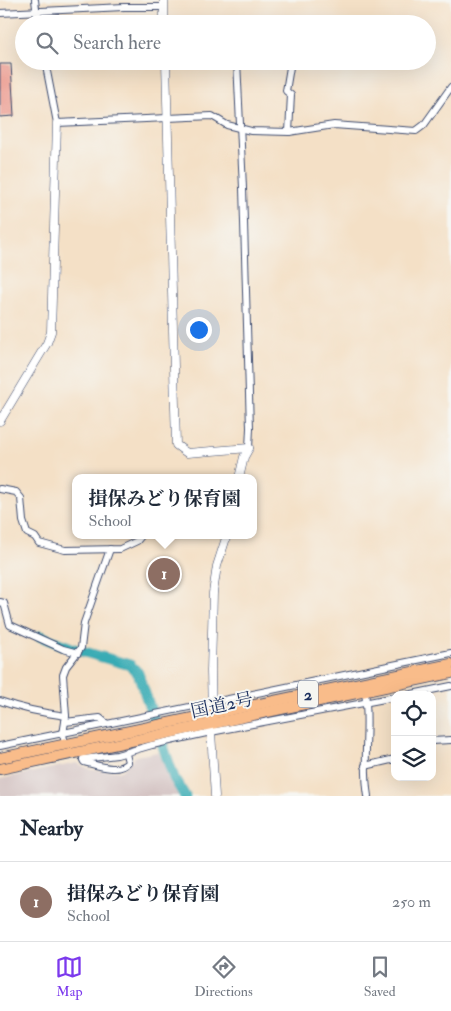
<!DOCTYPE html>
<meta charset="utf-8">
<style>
:root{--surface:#fff;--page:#f6f6f7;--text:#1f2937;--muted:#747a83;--line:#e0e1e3;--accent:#7c3aed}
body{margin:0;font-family:"IM FELL Double Pica","Noto Serif JP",serif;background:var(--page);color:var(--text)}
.controls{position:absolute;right:15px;bottom:15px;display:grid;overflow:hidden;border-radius:10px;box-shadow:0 5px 20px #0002}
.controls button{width:45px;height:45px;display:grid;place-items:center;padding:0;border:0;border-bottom:1px solid var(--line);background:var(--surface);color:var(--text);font:25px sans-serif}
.you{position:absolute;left:198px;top:329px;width:18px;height:18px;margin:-12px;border:4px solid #fff;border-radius:50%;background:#1a73e8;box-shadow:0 0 0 8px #1a73e833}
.badge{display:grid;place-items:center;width:32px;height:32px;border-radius:50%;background:var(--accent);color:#fff;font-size:16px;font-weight:700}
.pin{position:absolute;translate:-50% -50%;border:2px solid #fff;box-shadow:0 1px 5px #0006}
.popup{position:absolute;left:72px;top:474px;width:185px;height:65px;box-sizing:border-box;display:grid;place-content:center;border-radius:10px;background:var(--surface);filter:drop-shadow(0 1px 4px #0005);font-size:16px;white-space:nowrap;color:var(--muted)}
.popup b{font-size:19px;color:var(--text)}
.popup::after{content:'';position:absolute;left:50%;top:100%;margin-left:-10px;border:10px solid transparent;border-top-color:var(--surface)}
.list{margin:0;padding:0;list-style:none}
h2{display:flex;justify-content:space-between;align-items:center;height:65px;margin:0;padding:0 20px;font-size:21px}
h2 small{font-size:16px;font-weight:400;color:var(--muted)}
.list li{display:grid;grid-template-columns:32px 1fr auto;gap:15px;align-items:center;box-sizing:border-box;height:80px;padding:0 20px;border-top:1px solid var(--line)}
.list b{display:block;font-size:19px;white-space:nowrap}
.list p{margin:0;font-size:16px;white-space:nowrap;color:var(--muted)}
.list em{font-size:16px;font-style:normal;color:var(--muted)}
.icon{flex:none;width:28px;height:28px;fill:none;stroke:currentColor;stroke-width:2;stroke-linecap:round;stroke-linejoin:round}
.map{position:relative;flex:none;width:451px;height:796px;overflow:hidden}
.search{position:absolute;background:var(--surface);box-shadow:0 5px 20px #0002;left:15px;right:15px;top:15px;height:55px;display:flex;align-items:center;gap:12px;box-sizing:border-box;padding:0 18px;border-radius:28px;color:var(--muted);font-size:19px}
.sheet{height:145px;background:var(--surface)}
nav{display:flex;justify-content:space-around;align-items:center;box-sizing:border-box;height:70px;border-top:1px solid var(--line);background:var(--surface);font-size:14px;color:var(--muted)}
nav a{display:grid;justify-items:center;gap:2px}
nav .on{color:var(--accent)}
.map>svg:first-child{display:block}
</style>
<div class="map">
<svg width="451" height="796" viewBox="0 0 451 796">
<rect width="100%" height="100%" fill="#f6f6f2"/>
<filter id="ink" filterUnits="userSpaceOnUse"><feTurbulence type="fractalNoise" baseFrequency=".02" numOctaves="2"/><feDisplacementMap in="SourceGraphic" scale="10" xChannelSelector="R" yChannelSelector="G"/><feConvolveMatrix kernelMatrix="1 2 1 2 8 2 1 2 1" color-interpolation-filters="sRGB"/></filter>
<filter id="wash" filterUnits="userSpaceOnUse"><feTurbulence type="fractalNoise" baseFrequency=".0096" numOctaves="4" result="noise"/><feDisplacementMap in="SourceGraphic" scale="20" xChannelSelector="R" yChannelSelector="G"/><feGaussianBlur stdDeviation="1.12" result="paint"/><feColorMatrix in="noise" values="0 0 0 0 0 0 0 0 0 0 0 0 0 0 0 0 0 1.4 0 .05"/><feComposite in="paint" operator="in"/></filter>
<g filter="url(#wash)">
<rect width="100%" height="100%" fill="#f4e0c6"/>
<!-- industrial -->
<path fill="#d1bfbf" d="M158,752l23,44h-181v-17l77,-16 14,7 31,1 14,-15z"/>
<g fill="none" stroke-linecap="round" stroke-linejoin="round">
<!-- river -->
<path stroke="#39abb4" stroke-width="11" d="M40,636l34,13 56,16 8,8 36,105 11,18"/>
</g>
<g id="blocks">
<!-- building -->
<path fill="#eb9589" d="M0,64h11l3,52 -14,1z"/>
</g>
</g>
<g filter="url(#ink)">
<use href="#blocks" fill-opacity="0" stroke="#3c4a6e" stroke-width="1"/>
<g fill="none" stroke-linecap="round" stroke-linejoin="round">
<defs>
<g id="minor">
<path d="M35,0l3,24"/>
<path d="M0,13l124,-6h40"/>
<path d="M45,61l12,62 155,-7 15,9 24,6 38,1 45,-7 82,6 8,-6 27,-38"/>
<path d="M237,61l6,127 7,240 -1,20"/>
<path d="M289,132l2,-37 -5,-4 5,-30"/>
<path d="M0,489l16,3 5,6 2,23 4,12 8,4 4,6 26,7 55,-1 17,-8 5,-6"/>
<path d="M0,602l4,1 6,22 53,24 15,4"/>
<path d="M365,692c5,35 -3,70 3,104"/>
<path d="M407,695l44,-9"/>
<path d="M0,701c22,8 43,12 66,15"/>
<path d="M65,722l35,-4 6,5"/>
<path d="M432,741l19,-1"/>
<path d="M65,744l-2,-10 3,-18 -3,-41 3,-8 15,-19 3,-25 26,-74"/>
<path d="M0,746l451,-93"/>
<path d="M83,759l34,-4 35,-10 59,-13 184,-35"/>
<path d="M83,760l1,2c13,3 35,12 44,0l-2,-8"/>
<path d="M365,766l30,-7"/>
</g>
<g id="tertiary">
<path d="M164,0v24"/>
<path d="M166,61l10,384 11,8 62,-5"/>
<path d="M0,421l47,-78 4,-11 6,-209"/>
<path d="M239,478l5,-21 5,-9"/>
<path d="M215,796l-4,-64 1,-18 -1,-43 2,-78 4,-27 10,-31"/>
</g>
<g id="trunk">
<path d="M0,758l451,-94"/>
<path d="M0,769l451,-96"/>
</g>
</defs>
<!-- minor casing -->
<use href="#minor" stroke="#3c4a6e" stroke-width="8"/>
<!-- tertiary casing -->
<use href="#tertiary" stroke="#3c4a6e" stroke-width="9"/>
<!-- trunk casing -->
<use href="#trunk" stroke="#3c4a6e" stroke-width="12"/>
<!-- minor -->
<use href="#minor" stroke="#fff" stroke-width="6"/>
<!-- tertiary -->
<use href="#tertiary" stroke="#fff" stroke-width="8"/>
<!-- trunk -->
<use href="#trunk" stroke="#f9bc8a" stroke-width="10"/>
</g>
</g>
<g text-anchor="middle" stroke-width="4" stroke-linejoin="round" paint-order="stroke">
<!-- shield labels -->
<rect fill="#f6f6f2" stroke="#5d6b8a" stroke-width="1" x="298" y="680.5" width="20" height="27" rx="4"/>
<g font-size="16" font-weight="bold" fill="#1b2f5e">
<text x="308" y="700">2</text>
</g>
<!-- street labels -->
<g font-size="18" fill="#1b2f5e" stroke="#f6f6f2">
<text transform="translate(222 705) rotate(-12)" y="6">国道2号</text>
</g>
</g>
</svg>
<div class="controls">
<button><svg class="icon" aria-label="locate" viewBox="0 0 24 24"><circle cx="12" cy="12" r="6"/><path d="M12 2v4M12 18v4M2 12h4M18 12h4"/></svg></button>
<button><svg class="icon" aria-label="layers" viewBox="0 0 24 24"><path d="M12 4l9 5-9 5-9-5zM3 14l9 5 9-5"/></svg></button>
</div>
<div class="you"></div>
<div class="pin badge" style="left:164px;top:574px;background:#8d6e63">1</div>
<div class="popup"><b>揖保みどり保育園</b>School</div>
<div class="search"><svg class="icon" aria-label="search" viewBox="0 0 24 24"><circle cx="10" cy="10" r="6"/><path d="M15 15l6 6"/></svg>Search here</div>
</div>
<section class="sheet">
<h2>Nearby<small></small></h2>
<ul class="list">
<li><span class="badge" style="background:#8d6e63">1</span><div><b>揖保みどり保育園</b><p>School</p></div><em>250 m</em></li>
</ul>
</section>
<nav>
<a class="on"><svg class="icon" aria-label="map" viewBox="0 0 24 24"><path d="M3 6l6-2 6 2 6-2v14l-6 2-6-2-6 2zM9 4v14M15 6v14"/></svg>Map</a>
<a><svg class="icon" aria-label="directions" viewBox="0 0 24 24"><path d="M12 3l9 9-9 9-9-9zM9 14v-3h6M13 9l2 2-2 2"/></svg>Directions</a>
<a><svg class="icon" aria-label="saved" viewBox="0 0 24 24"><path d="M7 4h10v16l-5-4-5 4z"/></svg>Saved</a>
</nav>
